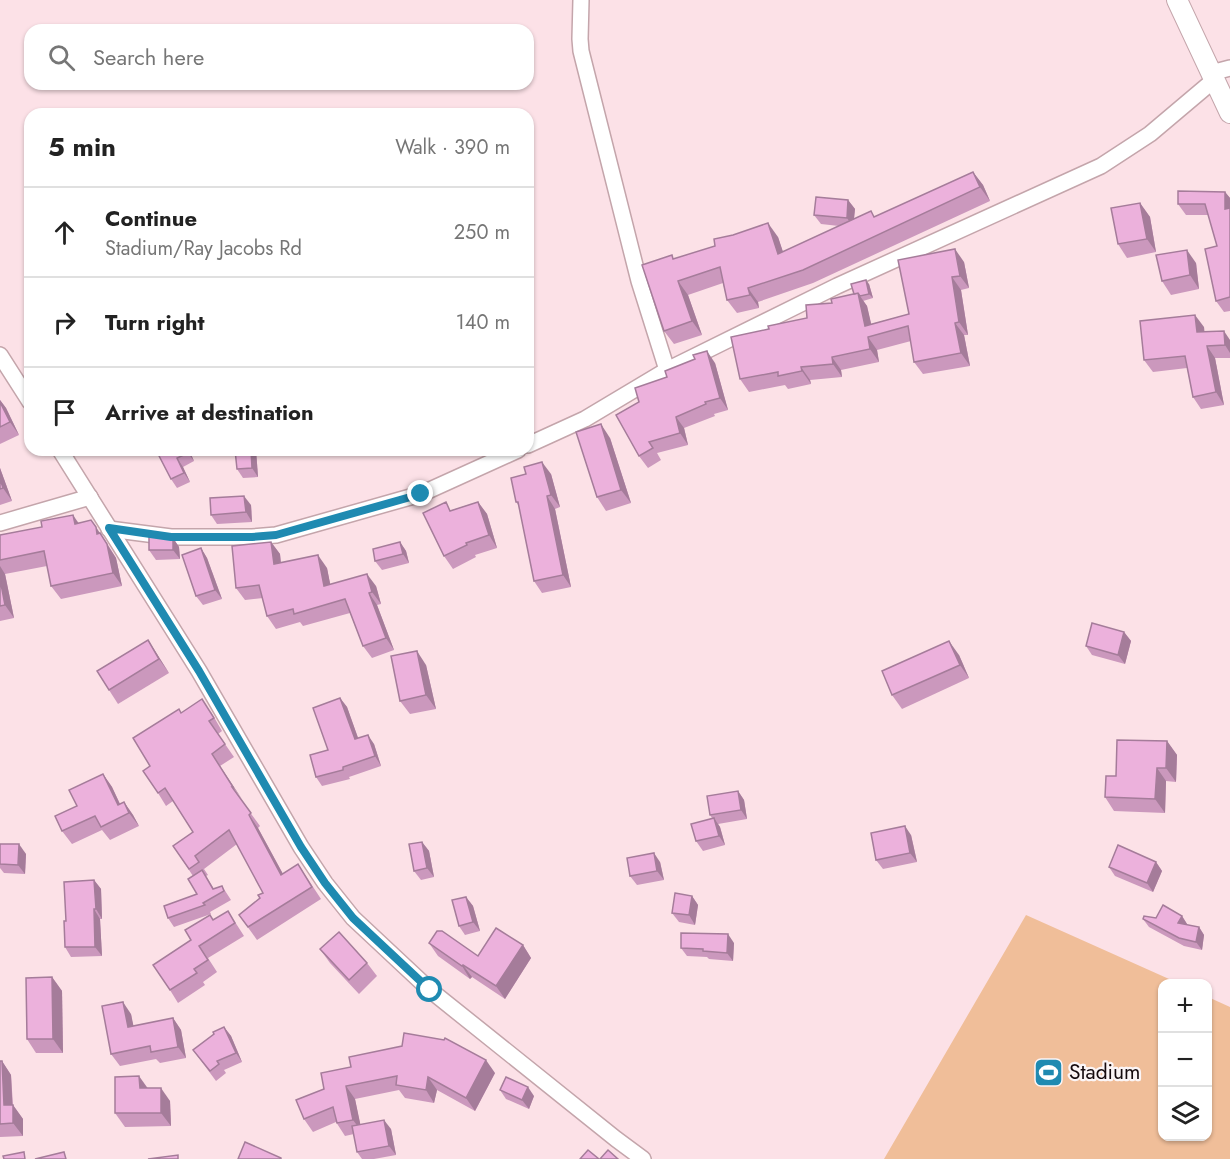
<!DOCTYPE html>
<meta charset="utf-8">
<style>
:root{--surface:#fff;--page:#f6f6f6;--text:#222;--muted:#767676;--line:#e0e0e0}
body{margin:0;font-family:Jost,sans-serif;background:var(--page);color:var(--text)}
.controls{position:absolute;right:18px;bottom:18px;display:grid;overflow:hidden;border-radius:12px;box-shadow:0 2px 4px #0004}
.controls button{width:54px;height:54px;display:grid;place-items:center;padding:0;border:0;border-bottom:2px solid var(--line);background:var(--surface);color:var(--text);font:30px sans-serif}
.stop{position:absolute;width:18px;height:18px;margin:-14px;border:4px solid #1f8ab1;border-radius:50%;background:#fff}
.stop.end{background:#1f8ab1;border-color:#fff;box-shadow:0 2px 6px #0008}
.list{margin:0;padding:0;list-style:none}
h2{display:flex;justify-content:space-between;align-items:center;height:78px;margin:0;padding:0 24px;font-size:26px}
h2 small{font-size:20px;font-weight:400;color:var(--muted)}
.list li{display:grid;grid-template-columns:39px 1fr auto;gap:18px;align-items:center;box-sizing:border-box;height:90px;padding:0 24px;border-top:2px solid var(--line)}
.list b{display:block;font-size:22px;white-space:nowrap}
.list p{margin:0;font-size:20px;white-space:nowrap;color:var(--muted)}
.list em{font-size:20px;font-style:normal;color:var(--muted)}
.icon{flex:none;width:33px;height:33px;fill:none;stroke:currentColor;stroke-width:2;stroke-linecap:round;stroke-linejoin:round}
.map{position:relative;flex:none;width:1230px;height:1159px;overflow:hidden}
.search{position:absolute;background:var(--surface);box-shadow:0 2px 4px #0004;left:24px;top:24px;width:510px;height:66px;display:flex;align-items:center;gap:15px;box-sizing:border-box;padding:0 21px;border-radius:18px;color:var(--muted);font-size:22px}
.panel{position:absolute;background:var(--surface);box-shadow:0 2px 4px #0004;left:24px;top:108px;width:510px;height:348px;border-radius:18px}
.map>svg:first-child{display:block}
</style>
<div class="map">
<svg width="1230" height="1159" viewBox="0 0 1230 1159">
<rect width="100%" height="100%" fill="#fce1e7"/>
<!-- garden -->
<path fill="#f0be99" d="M1026,915l152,68 -16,1v152h46v-139l22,10v152h-346z"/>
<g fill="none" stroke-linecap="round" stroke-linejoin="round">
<defs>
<g id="minor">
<path d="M581,0l-1,39 1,12 58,230 28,89"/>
<path d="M1211,73l19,-5"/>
<path d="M0,355l30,47"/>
<path d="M528,445l57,-26 82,-49 170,-84 264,-120 49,-32 64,-54"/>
<path d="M60,450l139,221 102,176 24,36 28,35 77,72 186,149 27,20"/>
<path d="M0,523l90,-26"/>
<path d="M109,529l62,8h81l24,-2 145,-41 97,-44"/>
</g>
<path id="secondary" d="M1177,0l53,113"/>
</defs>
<!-- minor casing -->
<use href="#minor" stroke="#c4a5ab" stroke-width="18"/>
<!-- secondary casing -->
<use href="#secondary" stroke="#c4a5ab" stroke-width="22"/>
<!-- minor -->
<use href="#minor" stroke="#fff" stroke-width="15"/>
<!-- secondary -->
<use href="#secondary" stroke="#fff" stroke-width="20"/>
</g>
<!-- wall -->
<g fill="#cb98bd">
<path d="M973,172l10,13 7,16 -177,82 -55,19 1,6 -22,5 -10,-13 -4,-17 -35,12 14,40 -28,9 -10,-13 11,-72 103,-22 5,15 56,-26 -18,-2 -7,-9 34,-15 7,9 -1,10 21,-2z"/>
<path d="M1225,192l5,6v113l-6,1 -8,-11 1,-55 -8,-31h-23l-8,-11z"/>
<path d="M1140,203l10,14 6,35 -29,6 -9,-14z"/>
<path d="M964,262l5,26 -8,2 7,45h-4l6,31 -47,8 -9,-12 -3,-21 -34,9 2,12 -38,8 1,7 -32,3 1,4 -23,5 -3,-4 -36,7 -9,-13 29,-50 38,-11 25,-15 22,-9 15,-10 4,14 -10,3 4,5 4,18 38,-10z"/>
<path d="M1196,263l3,26 -28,6 -9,-14z"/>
<path d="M1204,327v5l26,8v18h-15l9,47 -23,4 -8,-12 -6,-29 -34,4 -9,-12z"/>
<path d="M715,363l13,47 -14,4 1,2 -31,12 4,17 -31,8 4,7 -13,8 -9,-12v-54z"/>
<path d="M0,400l6,8 13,27 -19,9z"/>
<path d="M610,438l21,65 -25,8 -9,-14z"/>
<path d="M156,450h33l5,11 -11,6 7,15 -13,6 -6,-9z"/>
<path d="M235,450h21l2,27 -15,1 -6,-9z"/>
<path d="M0,468l12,33 -12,4z"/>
<path d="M551,474l9,33 -5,2 16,78 -29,6 -8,-12 -15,-75 -3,-4z"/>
<path d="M478,502l9,12 10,34 -22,7 1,2 -23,12 -9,-13 8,-46z"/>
<path d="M251,505l1,17 -35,2 -6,-9z"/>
<path d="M78,523l27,17 11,18 6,28 -61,13 -10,-13 -4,-20 -42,8 9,44 -14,3v-86z"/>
<path d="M173,538l6,9 1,12 -24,1 -7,-10z"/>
<path d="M271,542l9,12 1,9 46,5 3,16 46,2 5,18 -4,1 17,45 -22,8 -9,-12 -13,-33 -47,13 -3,-4 -24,7 -9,-13 -4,-18 -18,2 -9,-12z"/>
<path d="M400,542l6,9 3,12 -27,7 -7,-9z"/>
<path d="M201,548l6,10 15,41 -19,6 -7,-9z"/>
<path d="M1124,632l7,9 -6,23 -33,-9 -6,-9z"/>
<path d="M148,640l21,33 -51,31 -9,-14z"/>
<path d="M959,655l10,23 -67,31 -10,-14z"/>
<path d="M426,665l10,44 -26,5 -10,-13z"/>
<path d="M340,698l7,9 11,31 16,6 7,22 -32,11 1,2 -28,7 -6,-9 12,-27z"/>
<path d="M211,712l11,19 -4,3 16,23 -14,9 21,34 19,26 -2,2 25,46 15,-10 23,35 -64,41 -18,-25 21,-17 3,-5 -26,-49 -33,25 4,6 -2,1 8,13 8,-3 9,14 -21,12 1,2 -37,13 -6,-9 29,-24 -4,-18 -20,-30 20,-14 -20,-31 -7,5 -8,-13 -8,-27 31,-53z"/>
<path d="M1167,741l10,14 -1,27 -10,-1 -1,32 -51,-2 -9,-14 11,-21z"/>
<path d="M103,774l9,13 8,17 4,-2 9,13 6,11 -29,14 -8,-10 -30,14 -10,-13 15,-25z"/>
<path d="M738,791l6,9 3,19 -29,5 2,3 5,18 -22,6 -7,-10 16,-23 -2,-3z"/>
<path d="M911,835l6,27 -34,7 -7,-9z"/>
<path d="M422,842l7,9 5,26 -13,3 -7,-9z"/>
<path d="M0,844l26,10 -1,20 -21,-1 -4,-5z"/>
<path d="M660,862l4,18 -27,5 -7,-9z"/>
<path d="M1156,862l6,9 -9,21 -38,-16 -6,-9z"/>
<path d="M94,880l7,9 1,30h-2l2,37 -31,1 -6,-10 1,-26z"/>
<path d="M692,896l6,9 -3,20 -16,-3 -7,-9z"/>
<path d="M466,897l7,9 7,25 -15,4 -6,-9z"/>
<path d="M228,911l16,25 -36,22 9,14 -14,10 2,3 -27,18 -8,-13 21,-50 23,-20z"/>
<path d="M1182,916l5,8 -1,1 13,2 5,8 -2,15 -18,-4 -35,-19 -6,-8z"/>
<path d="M429,943l49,13 45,-11 8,13 -26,41 -33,-22 -2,2 -32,-23z"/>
<path d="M734,943l-1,18 -24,-2 -2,-2 -20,-1 -6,-8z"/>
<path d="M320,949l47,14 10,13 -18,18 -29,-31z"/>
<path d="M52,977l10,14 1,62h-27l-9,-14z"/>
<path d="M131,1014l2,12 40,-8 8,12 5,28 -26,5 -4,-4 -36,7 -9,-12z"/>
<path d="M224,1027l7,9 11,26 -18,8 2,3 -10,8 -23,-31z"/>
<path d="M0,1061h2l9,14 2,30 10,14v17l-23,1z"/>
<path d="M321,1073h174l-20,38 -38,-21 -3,13 -29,-5 -6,-8 -44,9 5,25 31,5 5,26 -22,4h-12l-5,-7 -3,-18 -9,2 -9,-14 -23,10 -9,-13 20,-30z"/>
<path d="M147,1088l23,13 1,25 -46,1 -10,-14z"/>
<path d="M500,1090l34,6 -5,13 -23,-10z"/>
</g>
<!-- shaded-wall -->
<g fill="#a57c9a">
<path d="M973,172l10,13 7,16 -10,-14z"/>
<path d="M1225,192l5,6v18l-5,-7z"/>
<path d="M848,200l7,9 -2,18 -6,-9z"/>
<path d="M1140,203l10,14 6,35 -9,-13z"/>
<path d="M768,223l10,14 10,30 -10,-13z"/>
<path d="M955,249l9,13 5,26 -9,-12z"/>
<path d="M1187,250l9,13 3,26 -9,-14z"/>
<path d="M952,277l9,13 7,45 -9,-13z"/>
<path d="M866,280l3,4 4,14 -4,-4z"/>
<path d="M678,281l10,14 14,40 -10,-14z"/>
<path d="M748,288l10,14 1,6 -9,-13z"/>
<path d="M858,293l9,13 7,30 -9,-10z"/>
<path d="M1195,315l9,12 2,18 -9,-13z"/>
<path d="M955,323l9,12 6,31 -9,-13z"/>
<path d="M1224,331l6,9v13l-5,-8z"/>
<path d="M868,337l9,13 2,12 -9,-13z"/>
<path d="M1207,346l8,12 9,47 -8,-13z"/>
<path d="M707,351l8,12 13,47 -8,-12z"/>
<path d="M832,357l9,13 1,7 -9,-13z"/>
<path d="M801,367l9,13 1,4 -9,-13z"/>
<path d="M0,400l6,8 13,27 -9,-13 -10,-20z"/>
<path d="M676,417l8,11 4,17 -8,-12z"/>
<path d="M601,424l9,14 21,65 -10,-13z"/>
<path d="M187,450h2l5,11 -6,-8z"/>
<path d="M251,450h5l2,27 -6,-9z"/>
<path d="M177,458l6,9 7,15 -6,-9z"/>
<path d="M542,462l9,12 9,33 -9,-12z"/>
<path d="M0,468l12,33 -9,-13 -3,-9z"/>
<path d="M244,496l7,9 1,17 -6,-10z"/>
<path d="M547,496l8,13 16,78 -8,-12z"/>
<path d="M478,502l9,12 10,34 -8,-13z"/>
<path d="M73,515l9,13 -7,-4z"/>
<path d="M96,527l20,31 6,28 -9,-13 -16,-39z"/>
<path d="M173,538l6,9 1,12 -7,-9z"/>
<path d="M271,542l9,12 2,22 -8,-12z"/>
<path d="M400,542l6,9 3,12 -6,-9z"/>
<path d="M201,548l6,10 15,41 -7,-9z"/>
<path d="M318,555l9,13 6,30 -9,-12z"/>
<path d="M0,566l5,8 9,44 -9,-13 -5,-26z"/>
<path d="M367,574l9,12 5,18 -9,-12z"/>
<path d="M369,593l8,12 17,45 -8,-12z"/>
<path d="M1124,632l7,9 -6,23 -7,-9z"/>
<path d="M148,640l9,14 12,19 -10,-14z"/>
<path d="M949,641l10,14 10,23 -9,-13z"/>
<path d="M417,651l9,14 10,44 -10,-14z"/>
<path d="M340,698l7,9 15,42 -7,-10z"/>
<path d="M368,735l6,9 7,22 -6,-10z"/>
<path d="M1167,741l10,14 -1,27 -10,-14z"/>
<path d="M212,754l30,45 -9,-12z"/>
<path d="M1157,768l9,13 -1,32 -10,-14z"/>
<path d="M103,774l9,13 13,28 -7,-10z"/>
<path d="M738,791l6,9 3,19 -6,-9z"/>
<path d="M124,802l9,13 6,11 -10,-13z"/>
<path d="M249,815l9,13 32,59 -9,-12z"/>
<path d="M714,818l6,9 5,18 -6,-9z"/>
<path d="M905,826l6,9 6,27 -7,-9z"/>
<path d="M422,842l7,9 5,26 -7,-9z"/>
<path d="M19,844l7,10 -1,20 -7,-9z"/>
<path d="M654,853l6,9 4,18 -7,-9z"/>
<path d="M1156,862l6,9 -9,21 -6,-9z"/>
<path d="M94,880l7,9 1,30 -6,-10z"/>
<path d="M692,896l6,9 -3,20 -6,-10z"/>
<path d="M466,897l7,9 7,25 -7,-9z"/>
<path d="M94,909l6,10 2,37 -7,-9z"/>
<path d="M1182,916l5,8 -4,7 -5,-8z"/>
<path d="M1199,927l5,8 -2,15 -6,-8z"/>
<path d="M728,934l6,9 -1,18 -6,-8z"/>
<path d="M523,945l8,13 -26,41 -9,-13z"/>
<path d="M463,965l9,12 -2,2 -8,-13z"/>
<path d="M52,977l10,14 1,62 -10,-14z"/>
<path d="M123,1002l8,12 5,24 -8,-11z"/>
<path d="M173,1018l8,12 5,28 -8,-11z"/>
<path d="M224,1027l7,9 11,26 -6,-9z"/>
<path d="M486,1060l9,13 -20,38 -9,-13z"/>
<path d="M2,1061l9,14 2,43v-13l10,14v17l-10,-13 -9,-18z"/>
<path d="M139,1076l10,14 -9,-2z"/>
<path d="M428,1077l9,13 -3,13 -8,-13z"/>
<path d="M346,1086l9,13 7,33 -9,-12z"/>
<path d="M528,1087l6,9 -5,13 -7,-9z"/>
<path d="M161,1088l9,13 1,25 -10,-13z"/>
<path d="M384,1120l7,9 5,26 -7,-9z"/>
</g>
<!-- building -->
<g fill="#ecb1dc" stroke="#a57c9a" stroke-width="1.5">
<path d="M973,172l7,15 -177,83 -55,18 2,7 -23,5 -7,-33 -42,14 14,40 -28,10 -22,-66 30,-10 1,4 42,-13 -1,-7 19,-4 35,-12 10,31 93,-43 3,6z"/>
<path d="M1178,191l47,1v17l5,-1v89l-14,4 -11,-52 12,-3 -12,-42h-27z"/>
<path d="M816,197l32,3 -1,18 -33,-3z"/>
<path d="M1140,203l7,36 -29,5 -7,-36z"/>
<path d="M955,249l5,27 -8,1 7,45 -4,1 6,30 -47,9 -6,-36 -40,11 2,12 -38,8 1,7 -32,3 1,4 -24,5v-4l-38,7 -9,-42 38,-8 -1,-3 39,-8 -1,-13 26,-2 -1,-4 27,-6 7,33 44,-12 -11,-54z"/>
<path d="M1187,250l3,25 -28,6 -6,-26z"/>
<path d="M866,280l3,14 -9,2 -2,-3 -4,1 -3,-10z"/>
<path d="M1195,315l2,17 27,-1 1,14 -18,1 9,46 -23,5 -8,-41 -41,4 -4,-39z"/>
<path d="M707,351l13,47 -15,4 1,2 -30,13 4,16 -31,9 4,6 -14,8 -23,-41 23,-13 -4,-14 32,-11 -2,-6 30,-12 -2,-4z"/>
<path d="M0,402l10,20 -10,5z"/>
<path d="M601,424l20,66 -24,7 -21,-65z"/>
<path d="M156,450h31l1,3 -11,5 7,15 -13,6z"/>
<path d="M235,450h16l1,18 -15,1z"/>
<path d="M542,462l9,33 -4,1 16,79 -29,6 -16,-79h-2l-5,-24 15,-4 -2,-7z"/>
<path d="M0,479l3,9 -3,1z"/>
<path d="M244,496l2,16 -35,3 -1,-17z"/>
<path d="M446,502l4,9 28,-9 11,33 -23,8 1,2 -23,11 -21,-43z"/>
<path d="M73,515l2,9 16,-4 5,7 1,7 3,-1 7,11 6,29 -62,13 -7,-35 -44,9v-25l42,-8 -1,-6z"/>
<path d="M149,536l24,2v12h-24z"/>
<path d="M271,542l3,22 44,-9 6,31 43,-12 5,18 -3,1 17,45 -23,8 -18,-47 -51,15 -1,-5 -26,7 -8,-31 -23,3 -4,-42z"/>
<path d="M400,542l3,12 -28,7 -2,-12z"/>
<path d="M201,548l14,42 -19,6 -14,-41z"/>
<path d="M0,579l5,26 -5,1z"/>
<path d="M1092,623l32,9 -6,23 -32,-9z"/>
<path d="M148,640l11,19 -50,31 -12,-19z"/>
<path d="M949,641l11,24 -68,30 -10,-24z"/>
<path d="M417,651l9,44 -26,6 -9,-45z"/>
<path d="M340,698l15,41 13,-4 7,21 -32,11v3l-27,7 -6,-22 18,-5 -15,-42z"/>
<path d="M202,699l12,19 -5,3 16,23 -13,10 21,33h-1l19,26 -2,2 32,60 17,-11 14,23 -64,40 -9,-12 21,-17 -2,-3 5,-2 -34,-63 -34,26 4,6 -10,7 -16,-23 20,-14 -28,-44 -7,5 -15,-22 7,-5 -17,-28 46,-29 2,4z"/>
<path d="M1117,740l50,1 -1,27h-9l-2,31 -50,-2 1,-21h10z"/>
<path d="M103,774l15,31 6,-3 5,11 -28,14 -6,-11 -33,15 -7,-15 22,-10 -8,-16z"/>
<path d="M738,791l3,19 -31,5 -3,-19z"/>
<path d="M714,818l5,18 -23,5 -5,-17z"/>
<path d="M905,826l5,27 -34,7 -5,-27z"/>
<path d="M422,842l5,26 -13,3 -5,-27z"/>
<path d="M0,844h19l-1,21 -18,-1z"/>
<path d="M1118,845l38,17 -9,21 -38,-16z"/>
<path d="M654,853l3,18 -27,5 -3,-18z"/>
<path d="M202,870l11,19 9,-3 2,5 -21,12 2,2 -37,13 -4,-12 33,-12 -9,-15z"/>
<path d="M94,880l2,29h-2l1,38h-30l-1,-26h2l-2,-39z"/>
<path d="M675,893l17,3 -3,19 -17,-2z"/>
<path d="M466,897l7,25 -14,4 -7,-26z"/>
<path d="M1163,905l19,11 -4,7 21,4 -3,15 -17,-4 -36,-19 1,-3 12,2z"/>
<path d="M228,911l7,12 -36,23 9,14 -14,9 3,4 -27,17 -17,-25 38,-25 -6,-10 25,-15 3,5z"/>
<path d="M496,928l27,17 -27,41 -33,-21 -1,1 -33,-23 8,-12h5l36,25z"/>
<path d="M339,932l28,31 -18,17 -29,-31z"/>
<path d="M681,933l47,1 -1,19 -24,-2v-2l-22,-1z"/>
<path d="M52,977l1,62h-26l-1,-61z"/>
<path d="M123,1002l5,25 45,-9 5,29 -27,5 -1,-6 -39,8 -9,-48z"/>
<path d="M224,1027l12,26 -19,8 2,3 -9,7 -17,-21 21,-16 -1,-2z"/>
<path d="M404,1033l40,7 1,-2 41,22 -20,38 -38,-21 -2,13 -30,-5 1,-9 -51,10 7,34 -16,3 -4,-16 -29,12 -8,-19 28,-11 -3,-16 30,-6 -2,-10 53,-11z"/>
<path d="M0,1061h2l2,44h9v18l-13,1z"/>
<path d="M139,1076l1,12h21v25h-46v-36z"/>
<path d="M506,1077l22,10 -6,13 -22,-10z"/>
<path d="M384,1120l5,26 -32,6 -5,-26z"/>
<path d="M245,1142l36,16v1h-43z"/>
<path d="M588,1150l11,9h-19z"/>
<path d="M608,1150l10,9h-18z"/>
<path d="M24,1152l1,7h-21l-1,-3z"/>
<path d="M64,1152l2,7h-31z"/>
<path d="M178,1155v4h-30z"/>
</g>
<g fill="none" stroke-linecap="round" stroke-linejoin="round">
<!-- route -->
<path stroke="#1f8ab1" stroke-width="8" d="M421,494l-145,41 -24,2h-81l-62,-9 90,143 102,176 24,36 28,35 77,72"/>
</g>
<!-- icons -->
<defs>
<symbol id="stadium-square" viewBox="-11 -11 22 22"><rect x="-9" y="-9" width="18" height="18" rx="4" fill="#1f8ab1" stroke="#fbf5f6"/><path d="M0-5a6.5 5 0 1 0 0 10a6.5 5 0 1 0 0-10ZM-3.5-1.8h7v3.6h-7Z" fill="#fff"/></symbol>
</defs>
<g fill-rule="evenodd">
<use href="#stadium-square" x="1032" y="1056" width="33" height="33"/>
</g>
<g text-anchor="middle" stroke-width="4.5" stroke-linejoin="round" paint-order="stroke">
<!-- poi labels -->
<g font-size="21" fill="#150a0d" stroke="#fbf5f6" text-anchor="start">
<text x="1069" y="1079">Stadium</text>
</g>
</g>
</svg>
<div class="controls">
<button>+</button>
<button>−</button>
<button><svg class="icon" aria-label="layers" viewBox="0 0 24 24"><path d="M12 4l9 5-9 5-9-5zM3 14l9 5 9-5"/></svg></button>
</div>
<div class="stop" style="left:430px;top:990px"></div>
<div class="stop end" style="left:421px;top:494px"></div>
<div class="search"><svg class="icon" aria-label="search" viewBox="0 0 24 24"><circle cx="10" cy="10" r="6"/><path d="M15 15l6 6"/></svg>Search here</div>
<section class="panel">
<h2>5 min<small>Walk · 390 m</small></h2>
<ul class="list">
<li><svg class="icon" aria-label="ahead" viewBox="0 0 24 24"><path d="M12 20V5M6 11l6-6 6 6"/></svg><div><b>Continue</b><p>Stadium/Ray Jacobs Rd</p></div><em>250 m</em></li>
<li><svg class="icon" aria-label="right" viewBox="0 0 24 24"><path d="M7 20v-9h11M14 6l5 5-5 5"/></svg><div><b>Turn right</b></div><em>140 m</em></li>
<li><svg class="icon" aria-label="arrive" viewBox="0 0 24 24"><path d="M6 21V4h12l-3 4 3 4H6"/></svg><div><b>Arrive at destination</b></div></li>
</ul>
</section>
</div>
